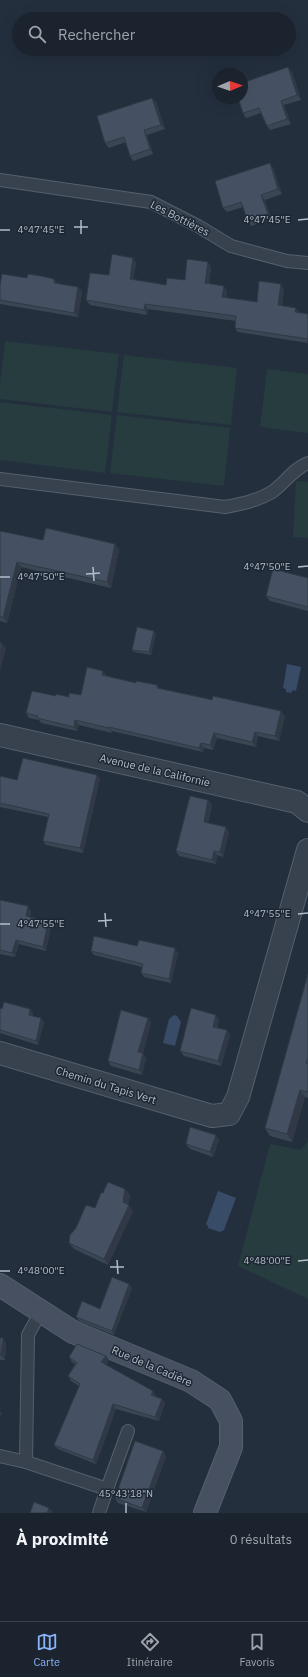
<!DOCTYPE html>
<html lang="fr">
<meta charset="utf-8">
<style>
:root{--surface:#1b232e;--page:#282f3a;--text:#f1f3f6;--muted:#a0a4aa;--line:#39404a;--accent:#8ab4f8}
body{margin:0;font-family:"IBM Plex Sans",sans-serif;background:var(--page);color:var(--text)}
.compass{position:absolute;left:212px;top:68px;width:36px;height:36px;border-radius:50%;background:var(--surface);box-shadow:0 4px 16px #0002;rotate:88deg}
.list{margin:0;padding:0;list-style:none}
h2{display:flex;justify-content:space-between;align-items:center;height:52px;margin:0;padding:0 16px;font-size:17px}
h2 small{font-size:13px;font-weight:400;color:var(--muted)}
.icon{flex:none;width:22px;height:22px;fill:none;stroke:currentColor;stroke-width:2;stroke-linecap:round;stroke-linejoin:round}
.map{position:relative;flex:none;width:308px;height:1513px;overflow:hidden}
.search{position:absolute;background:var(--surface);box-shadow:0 4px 16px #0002;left:12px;right:12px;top:12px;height:44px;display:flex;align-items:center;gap:10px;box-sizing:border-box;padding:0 14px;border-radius:22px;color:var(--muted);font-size:15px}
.sheet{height:108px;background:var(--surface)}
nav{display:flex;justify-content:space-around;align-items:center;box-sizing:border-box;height:56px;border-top:1px solid var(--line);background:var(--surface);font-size:11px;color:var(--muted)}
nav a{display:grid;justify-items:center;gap:2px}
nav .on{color:var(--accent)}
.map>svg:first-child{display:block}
</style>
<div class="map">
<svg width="308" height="1513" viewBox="0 0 308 1513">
<rect width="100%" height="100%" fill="#242f3e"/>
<!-- green -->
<g fill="#263c3f">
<path d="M5,341l114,13 -7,58 -112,-13v-14z"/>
<path d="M124,355l113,13 -6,57 -114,-13z"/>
<path d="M267,369l41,5v59l-48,-6z"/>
<path d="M0,402l112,13 -7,58 -105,-13z"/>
<path d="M117,415l113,13 -6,58 -114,-13z"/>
<path d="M296,481l12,1v56l-15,-1z"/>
<path d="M308,1141v158l-70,-33 32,-122 31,6z"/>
</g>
<!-- water -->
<g fill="#394c67">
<path d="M287,664l14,3 -5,24 -3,-1 -2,3 -5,-1v-3l-3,-1z"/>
<path d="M174,1015l3,1 4,6 -6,24 -12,-3 6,-24z"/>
<path d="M218,1191l18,7 -12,32 -4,2 -12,-4v-2l-2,-2z"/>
</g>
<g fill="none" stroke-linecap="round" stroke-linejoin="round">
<defs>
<g id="lane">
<path d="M0,180l151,22 47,24 33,20 56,15 21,2"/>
<path d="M0,479l225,28c16,-3 32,-6 47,-15 13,-9 21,-23 36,-29"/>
<path d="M41,1311l-13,24 -2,127 81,27 -8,24"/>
<path d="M0,1456l26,6"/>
<path d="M107,1489l21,-58"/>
</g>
<g id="street">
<path d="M0,735l297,67 11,9"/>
<path d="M0,1053l212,63 17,-2 9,-17 70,-247"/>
</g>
<path id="secondary" d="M0,1285l73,47 118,49 29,19 11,21v26l-26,66"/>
</defs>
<!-- lane casing -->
<use href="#lane" stroke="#565f6c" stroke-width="14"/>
<!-- street casing -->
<use href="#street" stroke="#565f6c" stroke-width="24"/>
<!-- secondary casing -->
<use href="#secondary" stroke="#565f6c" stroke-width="24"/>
<!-- lane -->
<use href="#lane" stroke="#38414e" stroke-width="12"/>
<!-- street -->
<use href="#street" stroke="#38414e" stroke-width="22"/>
<!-- secondary -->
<use href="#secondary" stroke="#465061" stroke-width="22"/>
</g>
<!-- wall -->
<g fill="#3b4654">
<path d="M292,72l9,28 -17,5 7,19 -21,6 -3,-4 -6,-13 -15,5 -3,-5z"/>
<path d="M156,102l9,27 -18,6 6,19 -20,7 -3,-5 -4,-14 -17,6 -4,-5z"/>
<path d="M270,163l3,5 9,26 -17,6 6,19 -20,7 -3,-5 -5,-14 -16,5 -4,-4z"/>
<path d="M133,258l3,5 -3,16 33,6 19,-5 26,-13 -2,17 18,7 -1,7 31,4 27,-13 -2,17 17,7 9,1v29l-70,-11 -3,-4 1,-7 -88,-12 -1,6 -57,-10 -4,-5 23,-25z"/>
<path d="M58,283l24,8 -4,26 -78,-13v-19z"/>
<path d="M0,531l43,9 72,4 4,6 -8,38 -90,-21 -14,56 -7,-2z"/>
<path d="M308,578v33l-38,-10 -4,-5z"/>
<path d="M156,633l-5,22 -17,-3 -2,-2z"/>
<path d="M107,676l29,7 21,2 2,3 126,28 -6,25 -21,-5 -2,11 -39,-9 -4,12 -9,-2 -1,4 -91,-21v2l-33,-8 -2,6 -36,-8 -2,-3 -10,-2 -3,-5 30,-17 13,1 12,-2z"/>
<path d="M0,776l17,4 83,-1 -17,74 -37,-8 -3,-4 5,-24 -48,-10z"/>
<path d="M208,800l4,5 -4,18 21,9 -6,25 -6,-2 -1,9 -37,-8 -3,-5z"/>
<path d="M0,900l31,11 -1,6 18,5 3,5 -5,24 -27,-7 -4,13 -15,-3z"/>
<path d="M137,946l41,7 -7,30 -27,-6 -3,-4 1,-6 -48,-12 -3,-4z"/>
<path d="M308,974v124l-3,-1 -13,45 -22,-6 -5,-8z"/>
<path d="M0,1008l2,1h28l3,4v3l11,6 -6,23 -38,-12z"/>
<path d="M216,1015l3,5 -2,8 10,2 3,5 -9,31 -37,-10 -4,-5z"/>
<path d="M148,1018l3,5 -8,30 3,5 -4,17 -31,-9 -3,-5z"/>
<path d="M216,1135l3,5 -6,17 -23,-8 -4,-5z"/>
<path d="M125,1189l5,6 -2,10 5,6 -25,54 -34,-16 -5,-6 26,-35 8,-15z"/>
<path d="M129,1284l3,4 -18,47 -35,-14 -3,-4 24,-8z"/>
<path d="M0,1338l6,5 -1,17h-5z"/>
<path d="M69,1357l40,3 -3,5 47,26 3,5 -1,1 10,6 -6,18 -43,-12 -20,55 -38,-15 -4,-4 25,-59 -8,-5 -3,-5 7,-12 -3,-2z"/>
<path d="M166,1456l-20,56 -28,-9 -3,-5z"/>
</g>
<!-- shaded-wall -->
<g fill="#303945">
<path d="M288,67l4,5 9,28 -4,-5z"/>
<path d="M152,98l4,4 9,27 -4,-4z"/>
<path d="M281,101l3,4 7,19 -4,-5z"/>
<path d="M144,130l3,5 6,19 -3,-5z"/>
<path d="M270,163l3,5 9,26 -4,-5z"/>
<path d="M261,195l4,5 6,19 -3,-5z"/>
<path d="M133,258l3,5 -3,20 -3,-4z"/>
<path d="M208,262l3,5 -2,21 -4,-5z"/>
<path d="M54,279l4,4h-4z"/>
<path d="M281,284l3,5 -3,21 -3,-5z"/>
<path d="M224,286l3,5 -1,11 -4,-5z"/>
<path d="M78,287l4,4 -4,26 -4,-4z"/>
<path d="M145,304l3,5 -1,6 -3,-5z"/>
<path d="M296,308l3,4 -1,5 -3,-5z"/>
<path d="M115,544l4,6 -8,38 -4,-6z"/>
<path d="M17,562l4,5 -14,56 -4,-6z"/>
<path d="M154,631l2,2 -5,22 -2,-3z"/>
<path d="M2,643l4,5 -6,24v-18z"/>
<path d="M103,671l4,5 -5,-1z"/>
<path d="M281,711l4,5 -6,25 -4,-5z"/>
<path d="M75,720l4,5 -2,6 -3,-4z"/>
<path d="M109,727l3,4v2l-3,-5z"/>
<path d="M255,732l3,4 -2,11 -4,-5z"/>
<path d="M214,733l3,5 -4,12 -3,-5z"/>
<path d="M201,743l3,5 -1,4 -4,-4z"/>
<path d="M97,775l3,4 -17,74 -3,-5z"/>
<path d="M208,800l4,5 -5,21 -3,-4z"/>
<path d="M226,827l3,5 -6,25 -3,-5z"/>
<path d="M214,851l3,4 -1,9 -4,-4z"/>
<path d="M28,906l3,5 -2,10 -3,-5z"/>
<path d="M48,922l3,5 -5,24 -3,-4z"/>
<path d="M16,940l3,4 -4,13 -3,-4z"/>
<path d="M175,948l3,5 -7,30 -2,-4z"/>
<path d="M30,1009l3,4 -1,6 -3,-4z"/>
<path d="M216,1015l3,5 -3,12 -3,-5z"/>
<path d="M41,1018l3,4 -6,23 -2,-4z"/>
<path d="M148,1018l3,5 -9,33 -4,-4z"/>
<path d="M227,1030l3,5 -9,31 -3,-5z"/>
<path d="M143,1053l3,5 -4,17 -3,-5z"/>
<path d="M300,1090l5,7 -13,45 -5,-8z"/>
<path d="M216,1135l3,5 -6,17 -3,-5z"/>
<path d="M125,1189l5,6 -2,12 1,-2 4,6 -25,54 -4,-6 19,-57z"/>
<path d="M129,1284l3,4 -18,47 -2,-4z"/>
<path d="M3,1338l3,5 -1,17 -4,-5z"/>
<path d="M106,1356l3,4 -4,7 -4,-5z"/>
<path d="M153,1391l3,5 -2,4 -3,-5z"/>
<path d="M162,1399l3,4 -6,18 -4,-4z"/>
<path d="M113,1404l3,5 -20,55 -3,-4z"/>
<path d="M0,1411l2,2 -2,4z"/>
<path d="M163,1451l3,5 -20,56 -4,-4z"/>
<path d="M49,1508l4,4v1h-6z"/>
</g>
<!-- building -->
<g fill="#455162" stroke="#303945">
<path d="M288,67l9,28 -16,6 6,18 -20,7 -8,-18 -16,5 -5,-15h4v-15z"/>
<path d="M152,98l9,27 -17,5 6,19 -20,7 -6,-19 -19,6 -8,-27z"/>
<path d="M270,163l8,26 -17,6 7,19 -20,7 -7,-19 -18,6 -8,-27z"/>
<path d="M112,254l21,4 -3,21 36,6 1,-7 18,2 2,-21 21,3 -3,21 19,3 -2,11 35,5 2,-21 22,3 -3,21 18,3 -1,4 13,2v28h-1l1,-3 -73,-11 1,-12 -91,-12 -1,6 -58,-10 4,-27 19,2z"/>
<path d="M2,274l25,4 1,-4 13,2 13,3v4l24,4 -4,26 -74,-13v-15z"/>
<path d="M46,528l69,16 -8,38 -90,-20 -14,55h-3v-86l43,9z"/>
<path d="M273,569l35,9v29l-42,-11z"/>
<path d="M137,627l17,4 -5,21 -17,-2z"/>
<path d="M0,643h2l-2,11z"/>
<path d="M87,667l16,4 -1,4 34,8v-2l21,4v3l47,10 8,2 1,-4 68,15 -6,25 -20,-4 -3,10 -38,-9 -4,12 -9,-2 -2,5 -90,-21v1l-34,-8 -1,7 -37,-9 1,-2 -12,-3 6,-22 24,5v-2l13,3v-4l12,2z"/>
<path d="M23,758l74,17 -17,73 -37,-7 6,-27 -49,-11v-27l17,4z"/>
<path d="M190,796l18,4 -4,22 22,5 -6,25 -6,-1 -2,9 -36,-9z"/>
<path d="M0,900l28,6 -2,10 22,6 -5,25 -27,-7 -4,13 -12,-3z"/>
<path d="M94,936l43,10 2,-6 36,8 -6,31 -28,-6 2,-9 -52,-13z"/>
<path d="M308,974v84l-2,5 2,1v28l-8,-2 -13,44 -22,-6z"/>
<path d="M4,1002l26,7 -1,6 12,3 -5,23 -36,-11v-22l2,1z"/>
<path d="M191,1008l25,7 -3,12 14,3 -9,31 -38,-10z"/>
<path d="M121,1010l27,8 -10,34 5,1 -4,17 -31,-9z"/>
<path d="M190,1127l26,8 -6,17 -24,-8z"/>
<path d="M108,1182l17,7 -2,13 6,3 -25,54 -35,-16 1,-8 6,-7 10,-23 9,3 6,-15h2z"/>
<path d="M112,1277l17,7 -17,47 -36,-14 6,-16 18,8z"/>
<path d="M0,1338h3l-2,17h-1z"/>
<path d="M77,1344l29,12 -5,6 52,29 -2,4 11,4 -7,18 -42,-13 -20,56 -39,-15 26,-61 -12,-8 9,-13 -8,-6z"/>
<path d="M135,1441l28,10 -21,57 -27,-10z"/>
<path d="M34,1502l15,6 -2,5h-17z"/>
</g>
<!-- ticks -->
<path fill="none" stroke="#b4bcc9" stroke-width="1.5" d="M81,220v14M298,220l10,-1M74,227h14M0,230h10M93,567l1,14M298,567l10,-1M86,574l14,-1M0,577h10M105,913l1,14M298,914l10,-1M98,921l14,-1M0,924h10M117,1260l1,14M298,1261l10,-1M110,1267h14M0,1271h10M126,1503v10"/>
<g text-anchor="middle" stroke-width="3" stroke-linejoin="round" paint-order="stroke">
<!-- street labels -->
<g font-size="11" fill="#b4bcc9" stroke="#1d2633">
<text transform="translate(180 218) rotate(27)" y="4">Les Bottières</text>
<text transform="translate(155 770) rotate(13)" y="4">Avenue de la Californie</text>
<text transform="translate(106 1085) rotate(17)" y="4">Chemin du Tapis Vert</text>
<text transform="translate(152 1366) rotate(23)" y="4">Rue de la Cadière</text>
</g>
</g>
<g font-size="10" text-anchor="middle" fill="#b4bcc9" stroke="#1d2633" stroke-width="3" stroke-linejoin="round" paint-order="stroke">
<text x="267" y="223">4°47'45"E</text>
<text x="41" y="233">4°47'45"E</text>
<text x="267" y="570">4°47'50"E</text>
<text x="41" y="580">4°47'50"E</text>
<text x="267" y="917">4°47'55"E</text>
<text x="41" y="927">4°47'55"E</text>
<text x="267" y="1264">4°48'00"E</text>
<text x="41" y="1274">4°48'00"E</text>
<text x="126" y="1497">45°43'18"N</text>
</g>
</svg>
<svg class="compass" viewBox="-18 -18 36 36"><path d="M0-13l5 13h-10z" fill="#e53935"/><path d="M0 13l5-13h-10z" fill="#a0a4aa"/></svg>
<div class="search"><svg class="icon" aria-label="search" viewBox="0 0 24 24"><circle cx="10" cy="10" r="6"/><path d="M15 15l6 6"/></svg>Rechercher</div>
</div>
<section class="sheet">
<h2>À proximité<small>0 résultats</small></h2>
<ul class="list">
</ul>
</section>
<nav>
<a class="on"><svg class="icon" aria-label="map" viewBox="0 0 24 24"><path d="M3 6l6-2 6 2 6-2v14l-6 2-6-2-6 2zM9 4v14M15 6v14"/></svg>Carte</a>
<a><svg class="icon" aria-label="directions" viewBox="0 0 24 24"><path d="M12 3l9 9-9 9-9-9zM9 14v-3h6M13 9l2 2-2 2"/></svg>Itinéraire</a>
<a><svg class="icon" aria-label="saved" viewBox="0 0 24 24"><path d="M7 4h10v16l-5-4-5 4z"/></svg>Favoris</a>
</nav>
